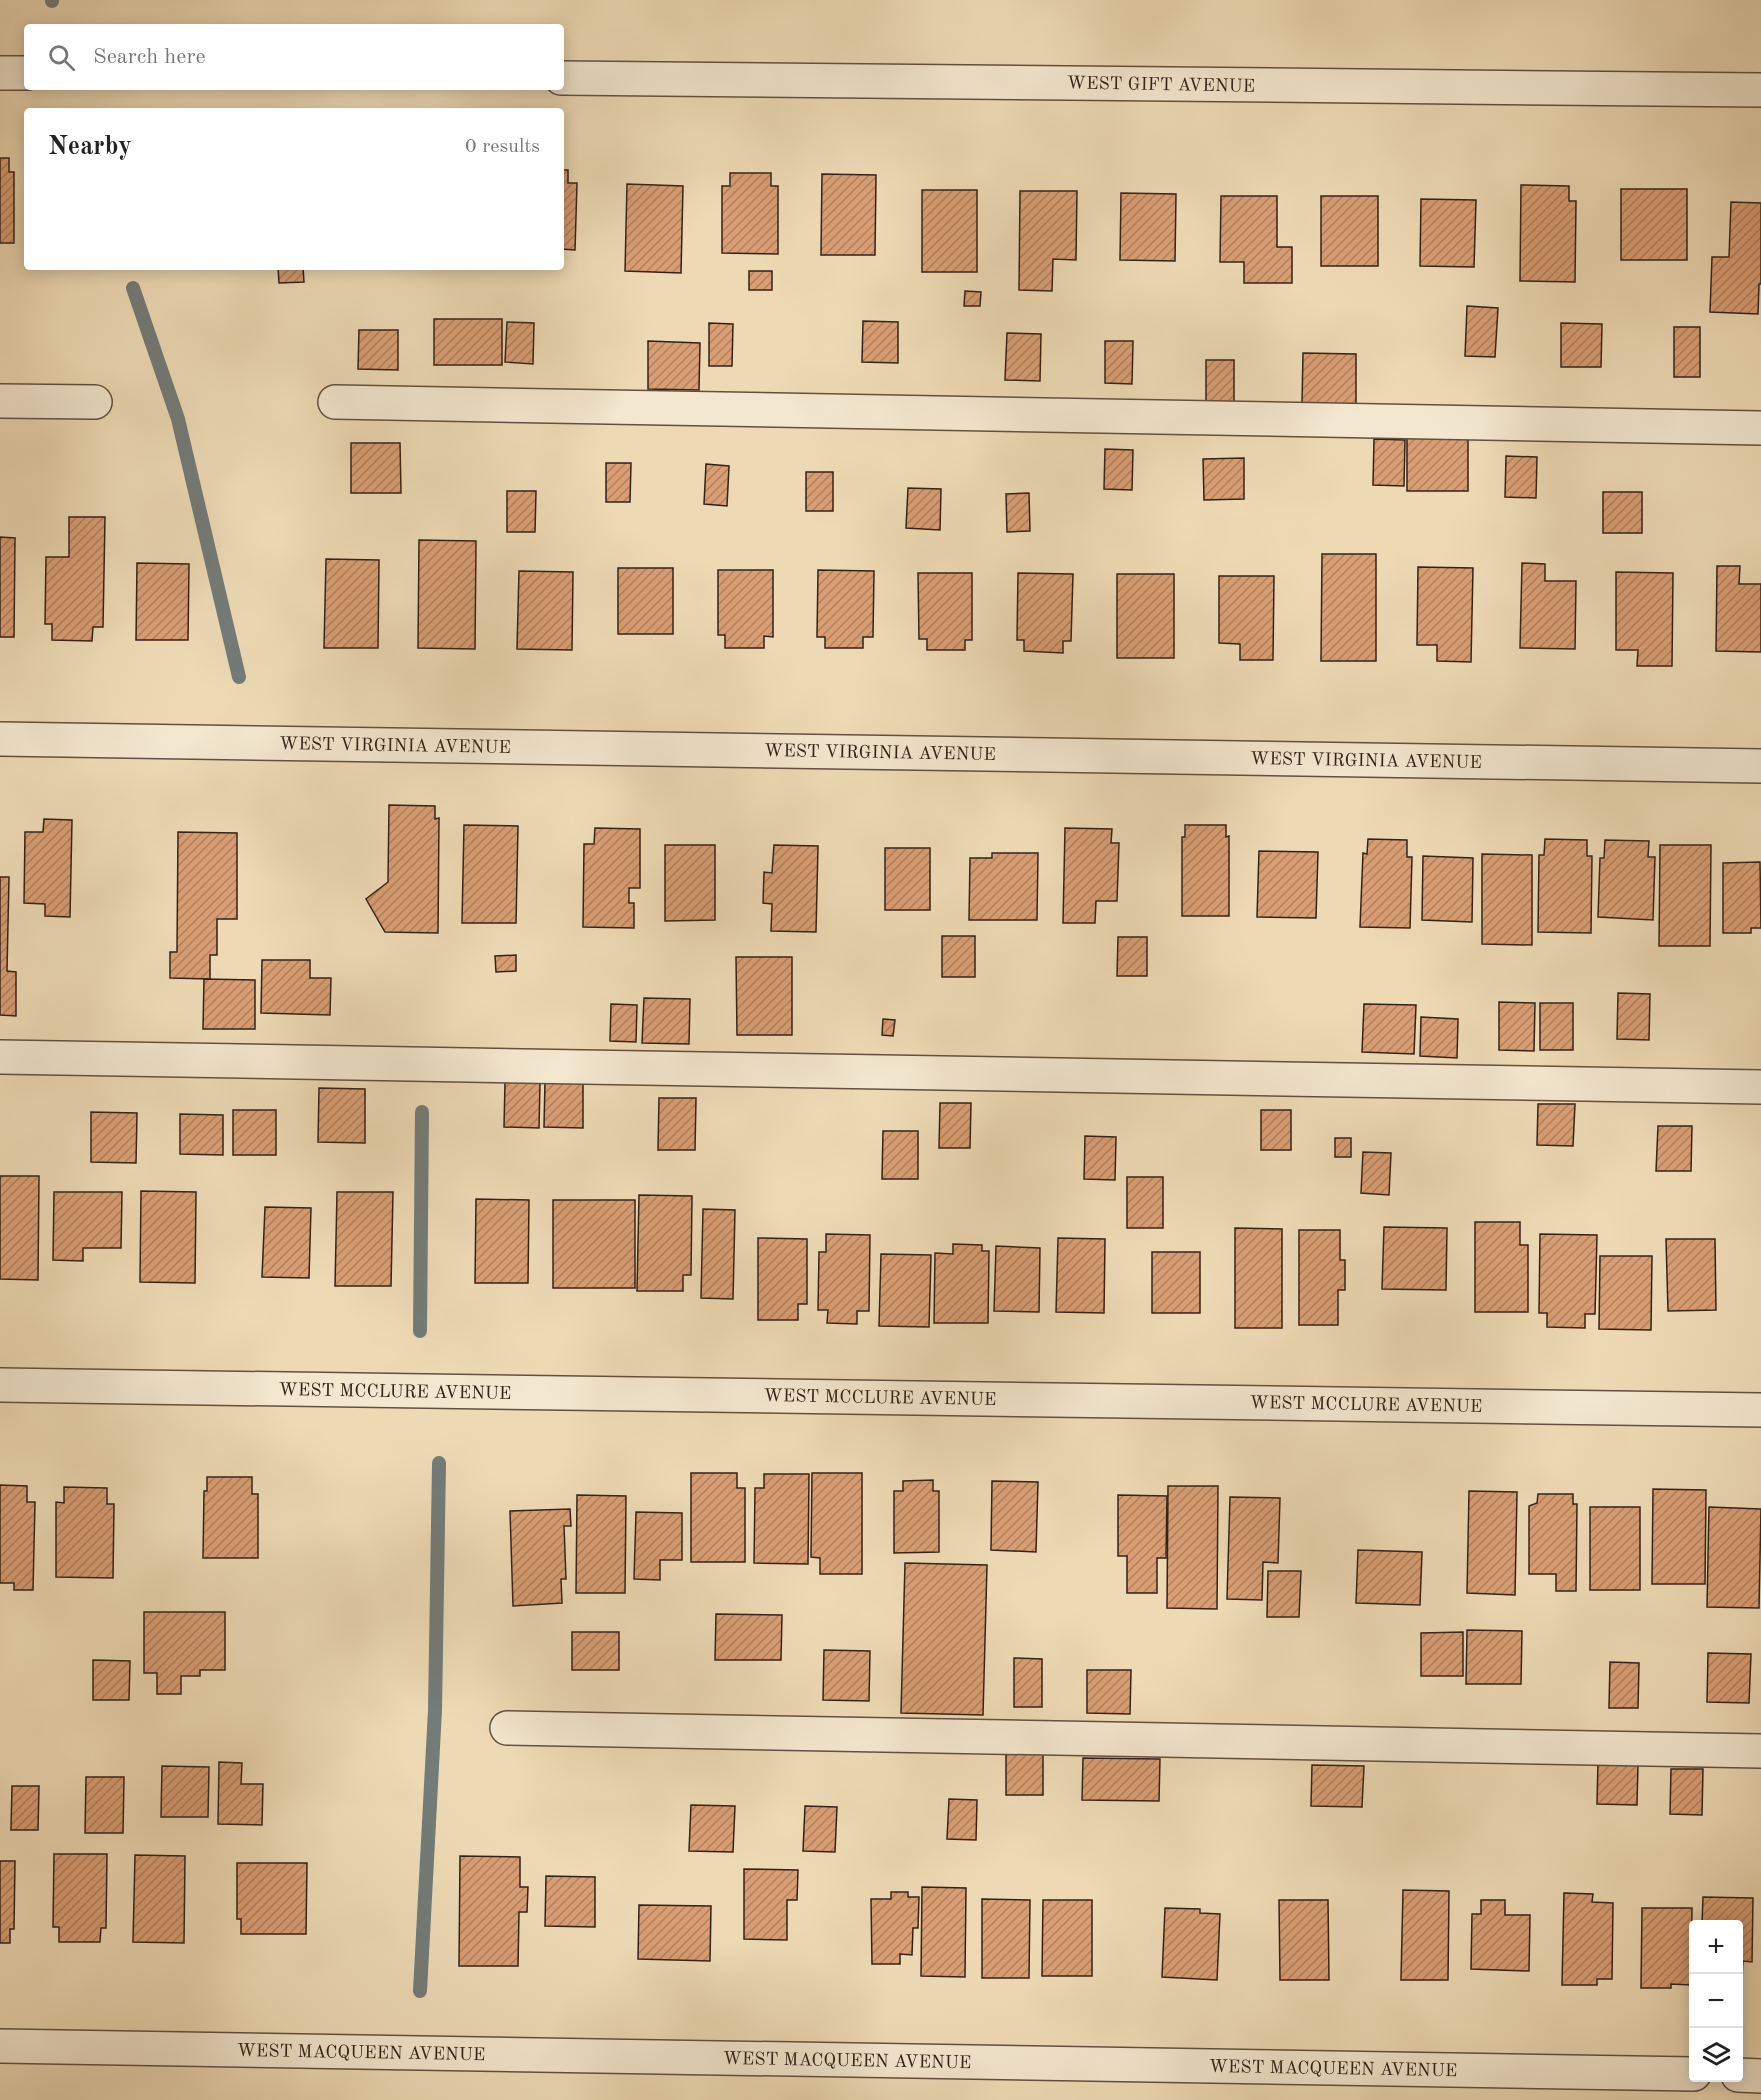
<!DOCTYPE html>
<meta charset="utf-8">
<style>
:root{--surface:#fff;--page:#f6f6f6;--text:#222;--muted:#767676;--line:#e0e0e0}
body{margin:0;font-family:"Old Standard TT",serif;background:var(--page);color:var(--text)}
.controls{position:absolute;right:18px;bottom:18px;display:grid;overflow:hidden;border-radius:6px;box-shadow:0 3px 15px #0003}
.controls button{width:54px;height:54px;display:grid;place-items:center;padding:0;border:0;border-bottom:2px solid var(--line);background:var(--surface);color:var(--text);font:30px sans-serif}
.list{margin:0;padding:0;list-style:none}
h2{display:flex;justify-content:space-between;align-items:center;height:78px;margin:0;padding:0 24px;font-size:26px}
h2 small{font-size:20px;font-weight:400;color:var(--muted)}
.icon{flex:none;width:33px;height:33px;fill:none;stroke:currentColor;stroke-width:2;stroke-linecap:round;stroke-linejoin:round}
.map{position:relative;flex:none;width:1761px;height:2100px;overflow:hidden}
.search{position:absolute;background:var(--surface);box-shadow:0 3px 15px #0003;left:24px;top:24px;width:540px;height:66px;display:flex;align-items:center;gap:15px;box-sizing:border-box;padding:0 21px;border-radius:6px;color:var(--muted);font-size:22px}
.panel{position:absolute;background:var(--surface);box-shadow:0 3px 15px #0003;left:24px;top:108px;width:540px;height:162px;border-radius:6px}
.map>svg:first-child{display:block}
</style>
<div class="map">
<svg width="1761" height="2100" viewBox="0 0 1761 2100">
<defs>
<pattern id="building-hatch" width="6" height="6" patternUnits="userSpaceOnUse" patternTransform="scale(1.5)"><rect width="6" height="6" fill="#d99e74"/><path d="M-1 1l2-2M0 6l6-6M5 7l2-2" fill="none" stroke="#b1805e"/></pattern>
</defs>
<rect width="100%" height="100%" fill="#eddab5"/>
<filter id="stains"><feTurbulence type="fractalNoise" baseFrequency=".00333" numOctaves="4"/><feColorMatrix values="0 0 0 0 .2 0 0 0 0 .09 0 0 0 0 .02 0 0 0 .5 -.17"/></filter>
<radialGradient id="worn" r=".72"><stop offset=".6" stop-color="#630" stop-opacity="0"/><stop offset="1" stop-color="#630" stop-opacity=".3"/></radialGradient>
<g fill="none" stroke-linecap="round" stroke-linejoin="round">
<!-- stream -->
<g stroke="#737c79" stroke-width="14">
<path d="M52,0v1"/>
<path d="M133,288l45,131 61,258"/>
<path d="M420,1331l2,-219"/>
<path d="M420,1991l15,-281 4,-247"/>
</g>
</g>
<!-- building -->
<g fill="url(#building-hatch)" stroke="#332218" stroke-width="1.5">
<path d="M0,158h9v14h5v71h-14z"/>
<path d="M561,170h7v13h9l-2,67 -14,-1z"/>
<path d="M730,173h41v13h7v68l-56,-1v-67h8z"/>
<path d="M822,174l54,1 -1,80h-54z"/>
<path d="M627,184l56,2 -2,87 -56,-2z"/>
<path d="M1521,185l48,1v15h7l-1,81 -55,-1z"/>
<rect x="1621" y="189" width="66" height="71"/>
<rect x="922" y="190" width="55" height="82"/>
<path d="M1020,191h57l-1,69 -23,-1 -1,32 -33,-1z"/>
<path d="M1121,193l55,1 -1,67 -55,-1z"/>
<path d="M1221,196h56v51h15v36h-48v-21h-24z"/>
<rect x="1321" y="196" width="57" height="70"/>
<path d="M1421,199l55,1 -2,67 -54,-1z"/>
<path d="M1731,202l30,1v81h-2l-1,30 -48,-2 2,-55h17z"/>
<path d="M278,267h25l1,15 -25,1z"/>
<rect x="749" y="271" width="23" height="19"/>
<path d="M965,291l16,1 -1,14h-16z"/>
<path d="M1467,306l31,2 -3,49 -30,-1z"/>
<rect x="434" y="319" width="68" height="46"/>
<path d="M863,321l35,1v41l-36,-1z"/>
<path d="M507,322l27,1 -1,41 -28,-2z"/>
<path d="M709,323l24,1 -1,42h-23z"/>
<path d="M1561,323l41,1 -1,43h-40z"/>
<rect x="1674" y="327" width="26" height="50"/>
<path d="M359,330h39v40l-40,-1z"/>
<path d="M1007,333l34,1 -1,47 -35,-1z"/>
<path d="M648,341l52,2 -1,47 -51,-1z"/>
<path d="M1105,341h28l-1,43 -27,-1z"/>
<path d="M1303,353l53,1v51l-54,-1z"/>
<rect x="1206" y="360" width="28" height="43"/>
<path d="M1407,437l61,1v53h-61z"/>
<path d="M1374,439l31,1 -1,46 -31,-1z"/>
<path d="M351,443h49l1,50h-50z"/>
<path d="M1105,449l28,1 -1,40 -28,-1z"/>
<path d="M1506,456l31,1 -1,41 -31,-1z"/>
<path d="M1244,458v41l-40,1 -1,-41z"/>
<path d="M606,463h25l-1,39h-24z"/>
<path d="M706,464l23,2 -2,40 -23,-2z"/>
<rect x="806" y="472" width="27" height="39"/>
<path d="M908,488l33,1 -1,41 -34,-2z"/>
<path d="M507,491h29l-1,41h-28z"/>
<rect x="1603" y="492" width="39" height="41"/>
<path d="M1029,493l1,38 -23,1 -1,-38z"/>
<path d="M69,517h36l-2,110h-10l-1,14 -40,-1v-16h-7l1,-67h23z"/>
<path d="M0,537l15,1 -1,99h-14z"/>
<path d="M419,540l57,1 -1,108 -57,-1z"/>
<path d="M1322,554h54v107h-55z"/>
<path d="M326,559l53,1 -1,88h-54z"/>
<path d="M137,563l52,1 -1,76h-52z"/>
<path d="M1522,563l23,1v17h31l-1,68 -55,-1z"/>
<path d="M1717,566h23l-1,18h22v68l-45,-1z"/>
<path d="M1418,567l55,1 -2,94 -34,-1v-16h-20z"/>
<rect x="618" y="568" width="55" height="66"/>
<path d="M718,570h55v67l-9,-1v12h-39v-13h-7z"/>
<path d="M818,570l56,1 -1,66h-10v11h-38v-11h-8z"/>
<path d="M519,571l54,1 -1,78 -55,-1z"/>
<path d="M1616,572l57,1 -1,93h-35l1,-16h-22z"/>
<path d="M918,573h54v67h-7v10h-38v-11h-8z"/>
<path d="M1018,573l55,1 -2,67h-8v12l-39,-2v-11h-7z"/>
<rect x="1117" y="574" width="57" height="84"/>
<path d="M1219,576h55l-1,84h-33v-16l-21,-1z"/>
<path d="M389,805l46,1v13l4,-1 -1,115 -53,-1 -19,-33 22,-17z"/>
<path d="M44,819l28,1 -2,97 -25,-1v-12l-21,-1 1,-71h18z"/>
<path d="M464,825l54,1 -2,97h-54z"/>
<path d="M1185,825h41v12l3,-1v80h-47v-79h3z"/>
<path d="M595,828l45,1v59h-11v15h5v25l-51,-1 1,-83h10z"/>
<path d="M1065,828l47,1 -1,14h8l-2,58h-21l-1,22h-32z"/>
<path d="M178,832l59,1v86h-20v36h-7v24l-40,-1v-26h7z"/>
<path d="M1368,839l39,1v17h5l-2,71 -50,-1 3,-74 4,1z"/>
<path d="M1545,839l42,1v16h5l-1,77 -53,-1 1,-77h5z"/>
<path d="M1605,840l44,1 -1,16h7l-2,63 -55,-3 2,-59h4z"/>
<path d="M665,845h50v75l-50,1z"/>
<path d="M774,845l44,1 -2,86 -45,-1 1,-27 -9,-1 1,-31 8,1z"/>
<path d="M1660,845h51l-1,101h-51z"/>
<rect x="885" y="848" width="45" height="62"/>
<path d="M1259,851l59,1 -2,66 -59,-1z"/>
<path d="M992,853h46l-1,67h-68l1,-62h22z"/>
<path d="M1482,854l50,1v90l-50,-1z"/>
<path d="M1423,856l50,2 -1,64 -50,-2z"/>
<path d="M1760,862l1,66h-10v5h-28v-70z"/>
<path d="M0,877h9l-2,94 9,1v44l-16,-1z"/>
<rect x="942" y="936" width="33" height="41"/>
<path d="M1118,937h29v39h-30z"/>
<path d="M516,955v16l-20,1 -1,-16z"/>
<path d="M736,957h56v78h-55z"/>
<path d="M262,960h48v18h21l-1,37 -69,-2z"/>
<path d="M204,979l51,1v49h-52z"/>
<path d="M1618,993l32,1 -1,46 -32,-1z"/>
<path d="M644,998l46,1 -1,45 -47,-1z"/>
<path d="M1499,1002l36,1 -1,48 -35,-1z"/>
<rect x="1540" y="1003" width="33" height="47"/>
<path d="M611,1004l26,1 -1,37 -26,-1z"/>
<path d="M1364,1004l52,1 -2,49 -52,-2z"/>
<path d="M1421,1017l37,2 -1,39 -37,-2z"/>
<path d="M883,1019l12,1 -2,16 -11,-1z"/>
<path d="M545,1081l38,1v46l-39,-1z"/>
<path d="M505,1082l35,1 -1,45 -35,-1z"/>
<path d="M319,1088l46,1v54l-47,-1z"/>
<path d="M659,1098h37l-1,52h-37z"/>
<path d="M940,1103h31l-1,45h-31z"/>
<path d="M1538,1104h37l-2,42 -36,-1z"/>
<rect x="233" y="1110" width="43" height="45"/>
<rect x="1261" y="1110" width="30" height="40"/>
<path d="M91,1112l46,1 -1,50 -45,-1z"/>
<path d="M180,1114l43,1v40l-43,-1z"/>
<path d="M1658,1126h34l-1,45h-35z"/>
<path d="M883,1131h35v48h-36z"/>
<path d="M1085,1136l31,1 -1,43 -31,-1z"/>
<rect x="1335" y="1138" width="16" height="19"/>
<path d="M1363,1152l28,1 -2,42 -28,-2z"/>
<path d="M0,1176h39l-1,104 -38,-1z"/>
<rect x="1127" y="1177" width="36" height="51"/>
<path d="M141,1191l55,1 -1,91 -55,-1z"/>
<path d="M54,1192h68l-1,56h-38v13l-30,-1z"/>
<path d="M337,1192h56l-2,94h-56z"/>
<path d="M639,1195l53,1 -1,79h-8v16h-46z"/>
<path d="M476,1199l53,1 -1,83h-53z"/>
<rect x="553" y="1200" width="82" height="88"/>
<path d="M265,1207l46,1 -2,70 -47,-1z"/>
<path d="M703,1209l32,1 -2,89 -32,-1z"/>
<path d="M1475,1222h45v23h8v67h-53z"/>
<path d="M1384,1227l63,1 -1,62 -64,-1z"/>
<path d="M1235,1228l47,1v99h-47z"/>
<path d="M1299,1230h41v30h5v30h-7v35h-39z"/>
<path d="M826,1234l44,1 -1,76h-12v13l-30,-1 1,-13h-10l1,-58h7z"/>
<path d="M1540,1234l57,1 -2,79h-10v14l-38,-1v-14h-8z"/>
<path d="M758,1238l49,1v65h-9v16h-40z"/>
<path d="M1058,1238l47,1 -1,74 -48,-1z"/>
<path d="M1666,1239h49l1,71 -48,1z"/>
<path d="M953,1244l29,1v6h7l-1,72h-54l1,-70 18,1z"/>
<path d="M996,1246l44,2 -1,64 -45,-1z"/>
<rect x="1152" y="1252" width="48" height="61"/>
<path d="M881,1254l50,1 -2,72 -50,-1z"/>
<path d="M1600,1256h52l-1,74 -52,-1z"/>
<path d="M691,1473h46v15h8v74h-54z"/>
<path d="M812,1473h50v101h-42v-16l-9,-1z"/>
<path d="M764,1474h45l-1,90 -54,-1 1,-75h9z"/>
<path d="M207,1477h45v17h6v64h-55l1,-67h3z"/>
<path d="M933,1480v11h6v61l-45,1v-62h9v-10z"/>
<path d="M992,1481l46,1 -2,70 -45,-2z"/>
<path d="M0,1485l27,1v16h8l-2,88h-19v-7h-14z"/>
<path d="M1168,1486h50l-1,123 -50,-1z"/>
<path d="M64,1487l43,1v16h7l-1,74 -57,-1v-75l8,1z"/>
<path d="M1653,1489l53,1 -1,94h-53z"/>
<path d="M1469,1491l48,1 -2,103 -48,-2z"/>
<path d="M1538,1494h35v10h4l-1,87h-20v-17h-27v-68l8,-3z"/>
<path d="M577,1495l49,1 -1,97h-49z"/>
<path d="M1118,1495l49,1 -1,62h-9v35h-30v-37h-9z"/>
<path d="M1230,1497l50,1 -2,65 -15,-1 -1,38 -35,-1z"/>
<rect x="1590" y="1507" width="50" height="83"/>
<path d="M1709,1507l52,2 -2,99 -52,-1z"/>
<path d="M570,1509l1,17h-7l2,53h-5l1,24 -49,3 -3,-95z"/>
<path d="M636,1512l46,1v47h-22v20l-26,-1z"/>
<path d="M1358,1550l64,2 -2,53 -64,-2z"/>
<path d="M905,1563l82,2 -4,150 -82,-2z"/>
<path d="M1268,1571h33l-2,46h-32z"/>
<path d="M144,1612h81v58h-25v6h-19v18h-24v-21h-13z"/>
<path d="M716,1614l66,1 -1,45h-66z"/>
<path d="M1467,1630l55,1 -1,53h-55z"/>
<rect x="572" y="1632" width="47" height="38"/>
<path d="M1463,1632v44h-42v-43z"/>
<path d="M824,1650l46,1 -1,50 -46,-1z"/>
<path d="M1708,1653l43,1 -2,49 -42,-1z"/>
<path d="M1014,1658l28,1v48h-28z"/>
<path d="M93,1660l37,1 -1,39h-36z"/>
<path d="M1610,1662l29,1 -1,45h-29z"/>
<path d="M1087,1670h44l-1,44 -43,-1z"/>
<rect x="1006" y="1750" width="37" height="45"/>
<path d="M1083,1758l77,1 -1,42 -77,-1z"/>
<path d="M219,1762l23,1 -1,21h22l-1,41 -44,-1z"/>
<path d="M1598,1762l40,1 -1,42 -40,-1z"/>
<path d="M1312,1765l52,1 -2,41 -51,-1z"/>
<path d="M162,1766l47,1 -1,50h-47z"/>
<path d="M1671,1769h32l-1,46 -32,-1z"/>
<path d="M86,1777h38l-1,56h-38z"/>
<path d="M12,1786h27l-1,44h-27z"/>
<path d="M949,1799l28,1 -1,40 -29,-1z"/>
<path d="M691,1805l44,1 -2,46 -44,-1z"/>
<path d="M805,1806l32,1 -2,45 -32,-1z"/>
<path d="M54,1854h53l-1,74h-5l-1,14h-41v-15h-6z"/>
<path d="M135,1855l50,1 -1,87 -51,-1z"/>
<path d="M460,1856l60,1v30h8l-1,25h-8l-1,54h-59z"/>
<path d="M0,1861h15l-1,68h-4v14h-10z"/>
<path d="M237,1863h70l-1,71h-65v-15h-4z"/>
<path d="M744,1869l54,1 -1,30h-10v40l-43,-1z"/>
<path d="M546,1876l49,1v50l-50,-1z"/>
<path d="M922,1887l44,1 -1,89 -44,-1z"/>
<path d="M1403,1890l46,1 -1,89h-47z"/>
<path d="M891,1892h17v5h11l-1,31h-5l-1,27 -12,-1v10h-28l-1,-65h20z"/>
<path d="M1564,1893l29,1 -1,8 21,1 -1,76h-15v6h-35z"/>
<path d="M1703,1897l50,1 -1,64 -9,-1 -1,17h-4v-54h-36z"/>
<path d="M982,1899l48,1 -1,78h-47z"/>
<path d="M1043,1900h49v76h-50z"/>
<path d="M1279,1900h49l1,80h-49z"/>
<path d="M1481,1900h24v15h25l-1,56 -58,-2 1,-55h9z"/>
<path d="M639,1905l72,1 -1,55 -72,-2z"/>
<path d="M1165,1908l35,1v4l20,1 -3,66 -55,-3z"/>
<path d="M1642,1908h50l-1,77 -20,-1v4h-30z"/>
</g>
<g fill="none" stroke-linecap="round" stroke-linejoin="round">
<defs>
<g id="minor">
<path d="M0,73h27"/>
<path d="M561,78l1200,12"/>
<path d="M0,401l95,1"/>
<path d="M335,402l1426,26"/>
<path d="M0,739l1761,27"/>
<path d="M0,1057l1761,30"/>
<path d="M0,1385l1761,25"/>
<path d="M507,1728l1254,23"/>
<path d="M0,2046l1694,28"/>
<path d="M1738,2075l23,1"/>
</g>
</defs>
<!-- minor casing -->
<use href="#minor" stroke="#62503f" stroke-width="36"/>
<!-- minor -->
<use href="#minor" stroke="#f3e7cf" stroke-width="33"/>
</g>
<g text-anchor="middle" stroke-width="4.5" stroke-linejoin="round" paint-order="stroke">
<!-- street labels -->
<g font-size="18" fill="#332218" stroke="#f3e7cf">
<text transform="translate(1161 84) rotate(1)" y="6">WEST GIFT AVENUE</text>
<text transform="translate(395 745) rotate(1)" y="6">WEST VIRGINIA AVENUE</text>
<text transform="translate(880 752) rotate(1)" y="6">WEST VIRGINIA AVENUE</text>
<text transform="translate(1366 760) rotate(1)" y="6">WEST VIRGINIA AVENUE</text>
<text transform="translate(395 1391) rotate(1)" y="6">WEST MCCLURE AVENUE</text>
<text transform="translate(880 1397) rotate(1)" y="6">WEST MCCLURE AVENUE</text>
<text transform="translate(1366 1404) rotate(1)" y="6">WEST MCCLURE AVENUE</text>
<text transform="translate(361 2052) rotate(1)" y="6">WEST MACQUEEN AVENUE</text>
<text transform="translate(847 2060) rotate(1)" y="6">WEST MACQUEEN AVENUE</text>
<text transform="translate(1333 2068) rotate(1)" y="6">WEST MACQUEEN AVENUE</text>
</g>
</g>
<rect width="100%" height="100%" filter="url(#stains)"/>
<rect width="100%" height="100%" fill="url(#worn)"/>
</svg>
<div class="controls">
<button>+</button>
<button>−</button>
<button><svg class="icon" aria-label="layers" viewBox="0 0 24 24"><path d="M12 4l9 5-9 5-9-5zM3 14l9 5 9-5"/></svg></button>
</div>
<div class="search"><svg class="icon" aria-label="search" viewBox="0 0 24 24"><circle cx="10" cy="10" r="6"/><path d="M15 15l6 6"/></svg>Search here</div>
<section class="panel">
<h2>Nearby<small>0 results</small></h2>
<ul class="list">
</ul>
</section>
</div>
